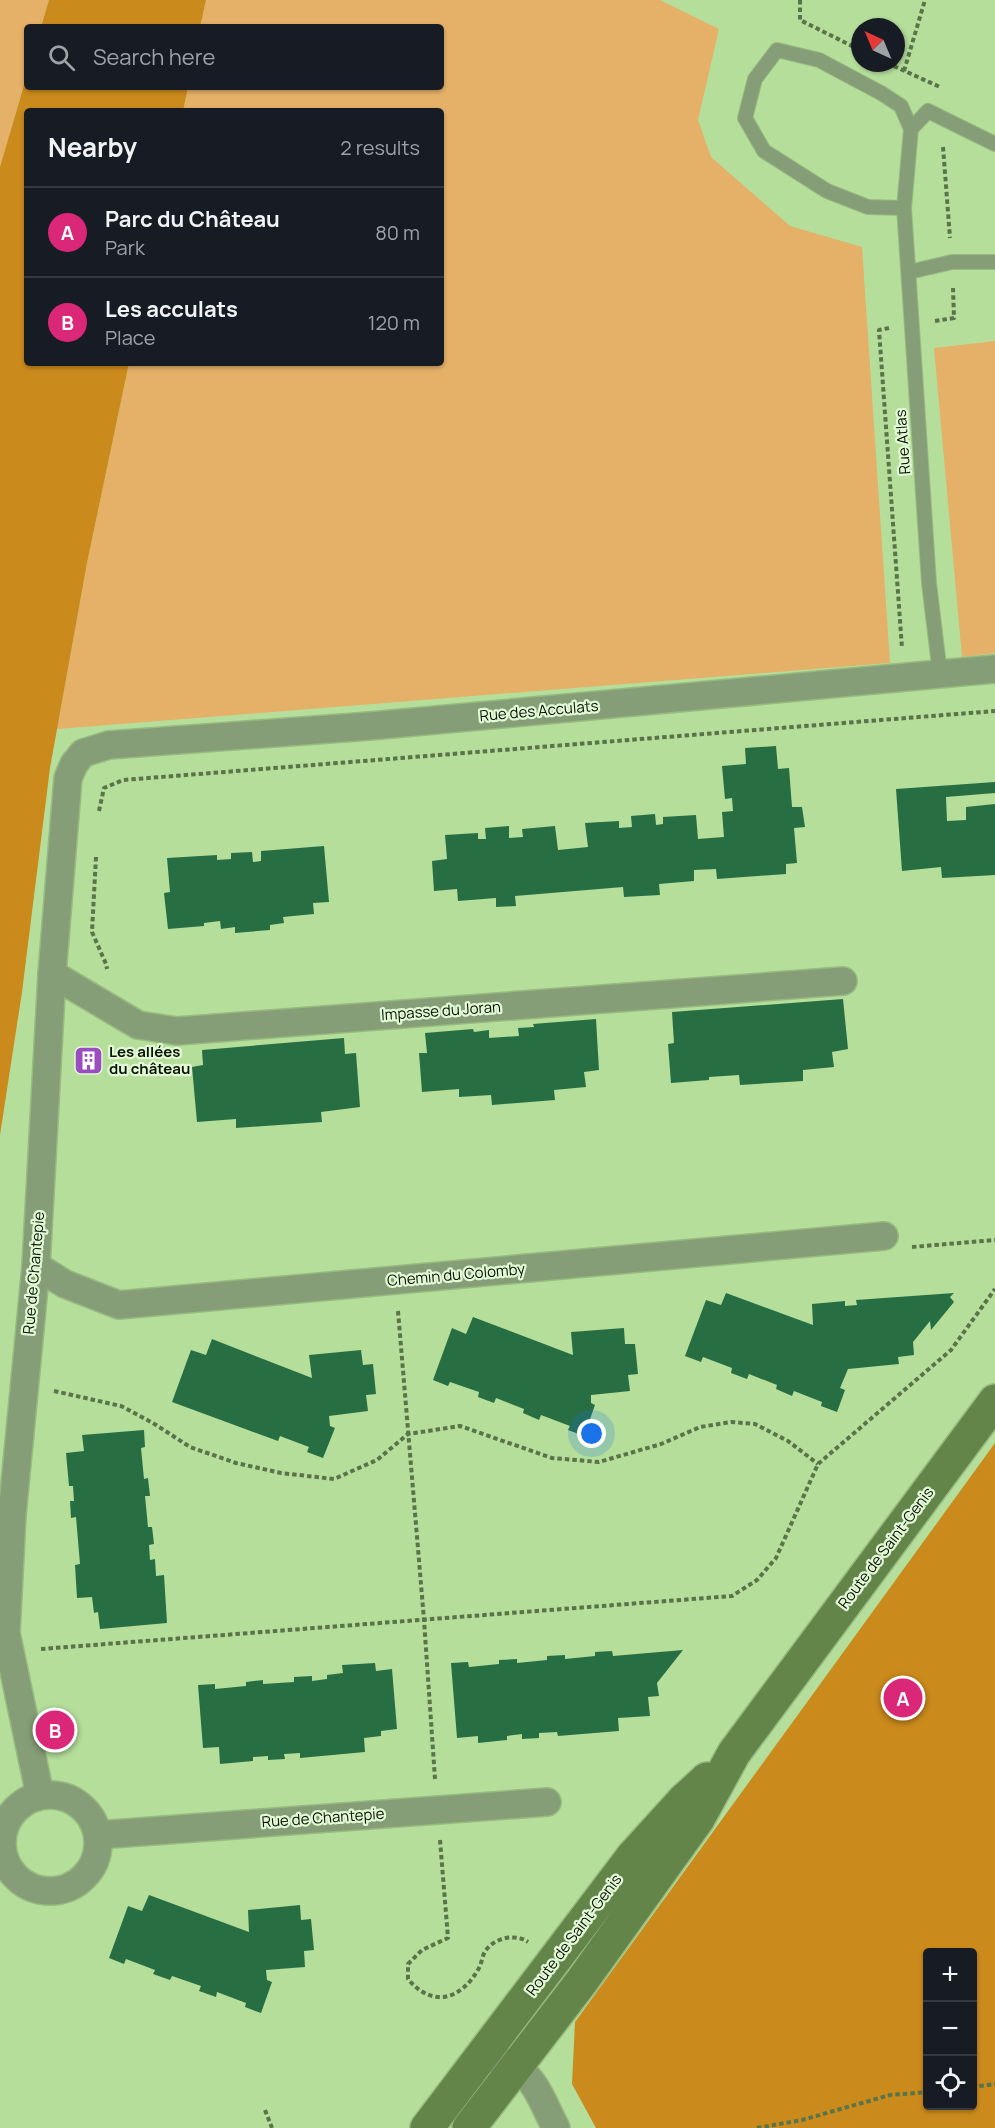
<!DOCTYPE html>
<meta charset="utf-8">
<style>
:root{--surface:#171b24;--page:#20242c;--text:#f1f3f6;--muted:#9ea1a6;--line:#363941;--accent:#db2777}
body{margin:0;font-family:Manrope,sans-serif;background:var(--page);color:var(--text)}
.controls{position:absolute;right:18px;bottom:18px;display:grid;overflow:hidden;border-radius:6px;box-shadow:0 2px 4px #0004}
.controls button{width:54px;height:54px;display:grid;place-items:center;padding:0;border:0;border-bottom:2px solid var(--line);background:var(--surface);color:var(--text);font:30px sans-serif}
.compass{position:absolute;left:851px;top:18px;width:54px;height:54px;border-radius:50%;background:var(--surface);box-shadow:0 2px 4px #0004;rotate:316deg}
.you{position:absolute;left:592px;top:1434px;width:21px;height:21px;margin:-15px;border:4px solid #fff;border-radius:50%;background:#1a73e8;box-shadow:0 0 0 9px #1a73e833}
.badge{display:grid;place-items:center;width:39px;height:39px;border-radius:50%;background:var(--accent);color:#fff;font-size:20px;font-weight:700}
.pin{position:absolute;translate:-50% -50%;border:3px solid #fff;box-shadow:0 2px 6px #0006}
.list{margin:0;padding:0;list-style:none}
h2{display:flex;justify-content:space-between;align-items:center;height:78px;margin:0;padding:0 24px;font-size:26px}
h2 small{font-size:20px;font-weight:400;color:var(--muted)}
.list li{display:grid;grid-template-columns:39px 1fr auto;gap:18px;align-items:center;box-sizing:border-box;height:90px;padding:0 24px;border-top:2px solid var(--line)}
.list b{display:block;font-size:22px;white-space:nowrap}
.list p{margin:0;font-size:20px;white-space:nowrap;color:var(--muted)}
.list em{font-size:20px;font-style:normal;color:var(--muted)}
.icon{flex:none;width:33px;height:33px;fill:none;stroke:currentColor;stroke-width:2;stroke-linecap:round;stroke-linejoin:round}
.map{position:relative;flex:none;width:995px;height:2128px;overflow:hidden}
.search{position:absolute;background:var(--surface);box-shadow:0 2px 4px #0004;left:24px;top:24px;width:420px;height:66px;display:flex;align-items:center;gap:15px;box-sizing:border-box;padding:0 21px;border-radius:6px;color:var(--muted);font-size:22px}
.panel{position:absolute;background:var(--surface);box-shadow:0 2px 4px #0004;left:24px;top:108px;width:420px;height:258px;border-radius:6px}
.map>svg:first-child{display:block}
</style>
<div class="map">
<svg width="995" height="2128" viewBox="0 0 995 2128">
<rect width="100%" height="100%" fill="#b5de9b"/>
<!-- green -->
<g fill="#e5b068">
<path d="M0,0h49l-8,27h-14v48l-27,92z"/>
<path d="M206,0h454l59,29 -21,91 13,37 79,69 72,21 28,416 -833,66 30,-166 42,-200h312v-252h-258l5,-24h253v-60h-241z"/>
<path d="M995,341v312l-33,4 -28,-309z"/>
</g>
<!-- forest -->
<g fill="#cb8a1c" fill-rule="evenodd">
<path d="M49,0h157l-6,27h-159z"/>
<path d="M27,75v12h161l-5,24h-156v252h102l-42,200 -37,205 -28,224 -22,143v-968z"/>
<path d="M995,1443v685h-399l-24,-44 3,-62zM928,1952h44v154h-44z"/>
</g>
<!-- building -->
<g fill="#276f43">
<path d="M776,746l2,23 11,-1 3,39h10l3,20 -11,1 3,35 -11,1v10l-69,5 -1,-10 -22,1v11l-35,3 1,11 -36,2 -1,-10 -108,9 1,10 -20,1v-9l-38,3 -1,-12 -23,2 -2,-30 15,-2 -2,-24 33,-2v6h8l-1,-11 24,-2v12l14,-1 -1,-8 33,-3 3,24 30,-3 -3,-24 34,-2v7l13,-1 -1,-11 24,-2 1,11 7,-1v-7l33,-2 2,24 26,-2 -2,-25 11,-1 -1,-13 -7,1 -3,-33 24,-2 -1,-16z"/>
<path d="M995,782v11l-49,4 1,24 19,-1v-13l29,-3v71l-53,3 -1,-11 -39,4 -6,-82z"/>
<path d="M324,846l5,56 -16,1 1,11 -31,3 1,6 -14,2v5l-35,3v-6l-14,2 -1,-8 -16,2v3l-36,3 -4,-36 6,-1 -3,-34 50,-3v5l14,-1v-6l21,-1 1,10 8,-1v-10z"/>
<path d="M843,999l5,50 -16,3 2,15 -31,3v11l-63,4 -1,-10 -30,2v3l-38,3 -3,-39 6,-1 -2,-31z"/>
<path d="M596,1019l3,51 -15,2 2,15 -32,3 1,10 -63,5 -1,-10 -32,2v-8l-37,3 -3,-39h8l-2,-20 48,-4 1,3 15,-2v8l30,-2 -1,-8 16,-1 -1,-3z"/>
<path d="M344,1038l1,16 11,-1 4,54 -39,5 1,10 -86,6v-9l-39,3 -5,-55 11,-2 -1,-15z"/>
<path d="M83,1050l11,2 -1,19 -11,-1z"/>
<path d="M726,1293l87,32 -1,-21 33,-3v5l12,-1 -1,-5 98,-7 -4,4 4,5 -23,28 -1,-9 -17,21 1,13 -16,2 1,7 -51,5 -8,19 5,2 -8,22 -16,-6 1,-4 -28,-11 -2,5 -16,-7 1,-4 -28,-11 -2,5 -16,-6 1,-5 -29,-11 -2,5 -16,-6 21,-56 15,5z"/>
<path d="M473,1317l100,38 -2,-23 53,-4 1,16h10l3,30 -10,1 2,16 -39,4v8l4,2 -11,31 -16,-6 2,-4 -29,-11 -2,5 -16,-7 1,-4 -28,-11 -2,5 -16,-6 1,-5 -29,-10 -2,4 -15,-6 19,-52 14,6z"/>
<path d="M212,1339l100,39 -3,-23 52,-5 2,15 10,-1 3,30 -10,1 2,16 -39,5 1,10 5,2 -12,30 -16,-6 2,-5 -29,-11 -2,5 -106,-39 19,-52 15,5z"/>
<path d="M144,1430l1,17 -4,1 3,31 4,-1 2,18h-5l3,31h4l2,17 -5,1 1,15 5,-1 1,17 8,-1 3,48 -67,6 -2,-17 -4,1 -2,-16 -15,1 -2,-33 5,-1 -4,-47 -5,1 -1,-17h4l-1,-15h-4l-3,-33 18,-2 -2,-16z"/>
<path d="M683,1650l-26,33 2,13 -11,1 2,19 -32,2 1,13 -61,5 -1,-4 -18,1v5l-17,1v-5l-15,2v4l-29,3v-7l-21,2 -6,-75 17,-1 1,5 30,-3v-4l18,-1v4l30,-3v-4l18,-1v4l30,-3v-4l17,-1 1,5z"/>
<path d="M375,1663l1,8 16,-2 5,60 -16,2v5l-17,2 1,14 -65,6v-5l-16,1 1,5 -17,1v-4l-15,1v4l-33,3 -1,-17 -16,1 -5,-63 17,-1v5l31,-3v-4l17,-2v4l31,-2v-5l18,-1v5l15,-2v-4l16,-2 -1,-8z"/>
<path d="M48,1720h11l2,19 -11,1z"/>
<path d="M149,1895l100,37 -1,-22 52,-5 1,15 10,-1 3,31 -10,1 1,16 -39,3 1,10 5,2 -11,31 -16,-6 1,-4 -29,-11 -1,5 -17,-6 2,-5 -29,-10 -2,4 -17,-6 2,-4 -29,-11 -2,5 -15,-6 19,-52 14,5z"/>
</g>
<g fill="none" stroke-linecap="round" stroke-linejoin="round">
<defs>
<g id="service">
<path d="M904,208l-36,-1 -41,-16 -63,-40 -19,-33 10,-39 22,-29 42,10 62,33 20,13 10,23"/>
<path d="M909,272l43,-10h43"/>
<path d="M940,674l-11,-91 -25,-375 7,-79 17,-18 67,33"/>
</g>
<g id="minor">
<path d="M52,974l86,51 39,6 666,-50"/>
<path d="M36,1266l29,18 54,21 765,-69"/>
<circle cx="50" cy="1843" r="48"/>
<path d="M40,1795l-34,-162 6,-118 24,-249 16,-292 16,-196 6,-14 9,-11 26,-8 261,-19 625,-57"/>
<path d="M98,1835l449,-33"/>
<path d="M496,2060c6,2 13,3 18,6 22,12 31,42 42,62"/>
</g>
<g id="secondary">
<path d="M427,2128l206,-272 50,-55 24,-22"/>
<path d="M469,2128l113,-147 116,-162 36,-66 261,-352"/>
</g>
</defs>
<!-- service casing -->
<use href="#service" stroke="#96ba7f" stroke-width="16"/>
<!-- minor casing -->
<use href="#minor" stroke="#96ba7f" stroke-width="30"/>
<!-- secondary casing -->
<use href="#secondary" stroke="#96ba7f" stroke-width="36"/>
<!-- path -->
<g stroke="#597449" stroke-width="4" stroke-dasharray="4.5 3" stroke-linecap="butt">
<path d="M800,0v20l60,30"/>
<path d="M887,63l53,24"/>
<path d="M904,71l21,-71"/>
<path d="M943,147l7,91"/>
<path d="M935,321l19,-3 -1,-30"/>
<path d="M889,328l-10,2 23,318"/>
<path d="M99,811l5,-23 19,-8 872,-69"/>
<path d="M96,857l-4,75 14,32 1,5"/>
<path d="M912,1247l83,-7"/>
<path d="M398,1311l26,309 11,159"/>
<path d="M54,1391l67,15 32,17 37,24 46,16 45,10 53,6 43,-19 31,-26 52,-8 92,32 47,4 62,-18 39,-17 31,-5 24,2 33,17 30,23"/>
<path d="M41,1649l691,-53 25,-16 19,-22 42,-94 133,-114 44,-61"/>
<path d="M440,1840l8,98 -26,12 -14,14v15c25,30 54,20 71,-11 3,-5 3,-13 7,-18 9,-12 29,-17 42,-8"/>
<path d="M972,2087l23,-3"/>
<path d="M265,2110l7,18"/>
<path d="M757,2128l45,-8 88,-25 38,-3"/>
</g>
<!-- service -->
<use href="#service" stroke="#869e77" stroke-width="14"/>
<!-- minor -->
<use href="#minor" stroke="#869e77" stroke-width="27"/>
<!-- secondary -->
<use href="#secondary" stroke="#63854a" stroke-width="33"/>
</g>
<!-- icons -->
<defs>
<symbol id="building-square" viewBox="-11 -11 22 22"><rect x="-9" y="-9" width="18" height="18" rx="4" fill="#9a4dbf" stroke="#e3f8d6"/><path d="M-4-6H4V6H1V3H-1V6H-4ZM-2.5-4.3h1.7v1.8h-1.7ZM.8-4.3h1.7v1.8H.8ZM-2.5-1h1.7V.8h-1.7ZM.8-1h1.7V.8H.8Z" fill="#fff"/></symbol>
</defs>
<g fill-rule="evenodd">
<use href="#building-square" x="72" y="1044" width="33" height="33"/>
</g>
<g text-anchor="middle" stroke-width="4.5" stroke-linejoin="round" paint-order="stroke">
<!-- street labels -->
<g font-size="15" fill="#081600" stroke="#e3f8d6">
<text transform="translate(903 442) rotate(-94)" y="5">Rue Atlas</text>
<text transform="translate(539 711) rotate(-5)" y="5">Rue des Acculats</text>
<text transform="translate(441 1011) rotate(-4)" y="5">Impasse du Joran</text>
<text transform="translate(34 1273) rotate(-85)" y="5">Rue de Chantepie</text>
<text transform="translate(456 1275) rotate(-5)" y="5">Chemin du Colomby</text>
<text transform="translate(886 1548) rotate(-53)" y="5">Route de Saint-Genis</text>
<text transform="translate(323 1818) rotate(-4)" y="5">Rue de Chantepie</text>
<text transform="translate(574 1935) rotate(-53)" y="5">Route de Saint-Genis</text>
</g>
<!-- poi labels -->
<g font-size="15" font-weight="bold" fill="#081600" stroke="#e3f8d6" text-anchor="start">
<text x="109" y="1057">Les allées<tspan x="109" dy="17">du château</tspan></text>
</g>
</g>
</svg>
<div class="controls">
<button>+</button>
<button>−</button>
<button><svg class="icon" aria-label="locate" viewBox="0 0 24 24"><circle cx="12" cy="12" r="6"/><path d="M12 2v4M12 18v4M2 12h4M18 12h4"/></svg></button>
</div>
<svg class="compass" viewBox="-18 -18 36 36"><path d="M0-13l5 13h-10z" fill="#e53935"/><path d="M0 13l5-13h-10z" fill="#9ea1a6"/></svg>
<div class="you"></div>
<div class="pin badge" style="left:903px;top:1698px">A</div>
<div class="pin badge" style="left:55px;top:1730px">B</div>
<div class="search"><svg class="icon" aria-label="search" viewBox="0 0 24 24"><circle cx="10" cy="10" r="6"/><path d="M15 15l6 6"/></svg>Search here</div>
<section class="panel">
<h2>Nearby<small>2 results</small></h2>
<ul class="list">
<li><span class="badge">A</span><div><b>Parc du Château</b><p>Park</p></div><em>80 m</em></li>
<li><span class="badge">B</span><div><b>Les acculats</b><p>Place</p></div><em>120 m</em></li>
</ul>
</section>
</div>
